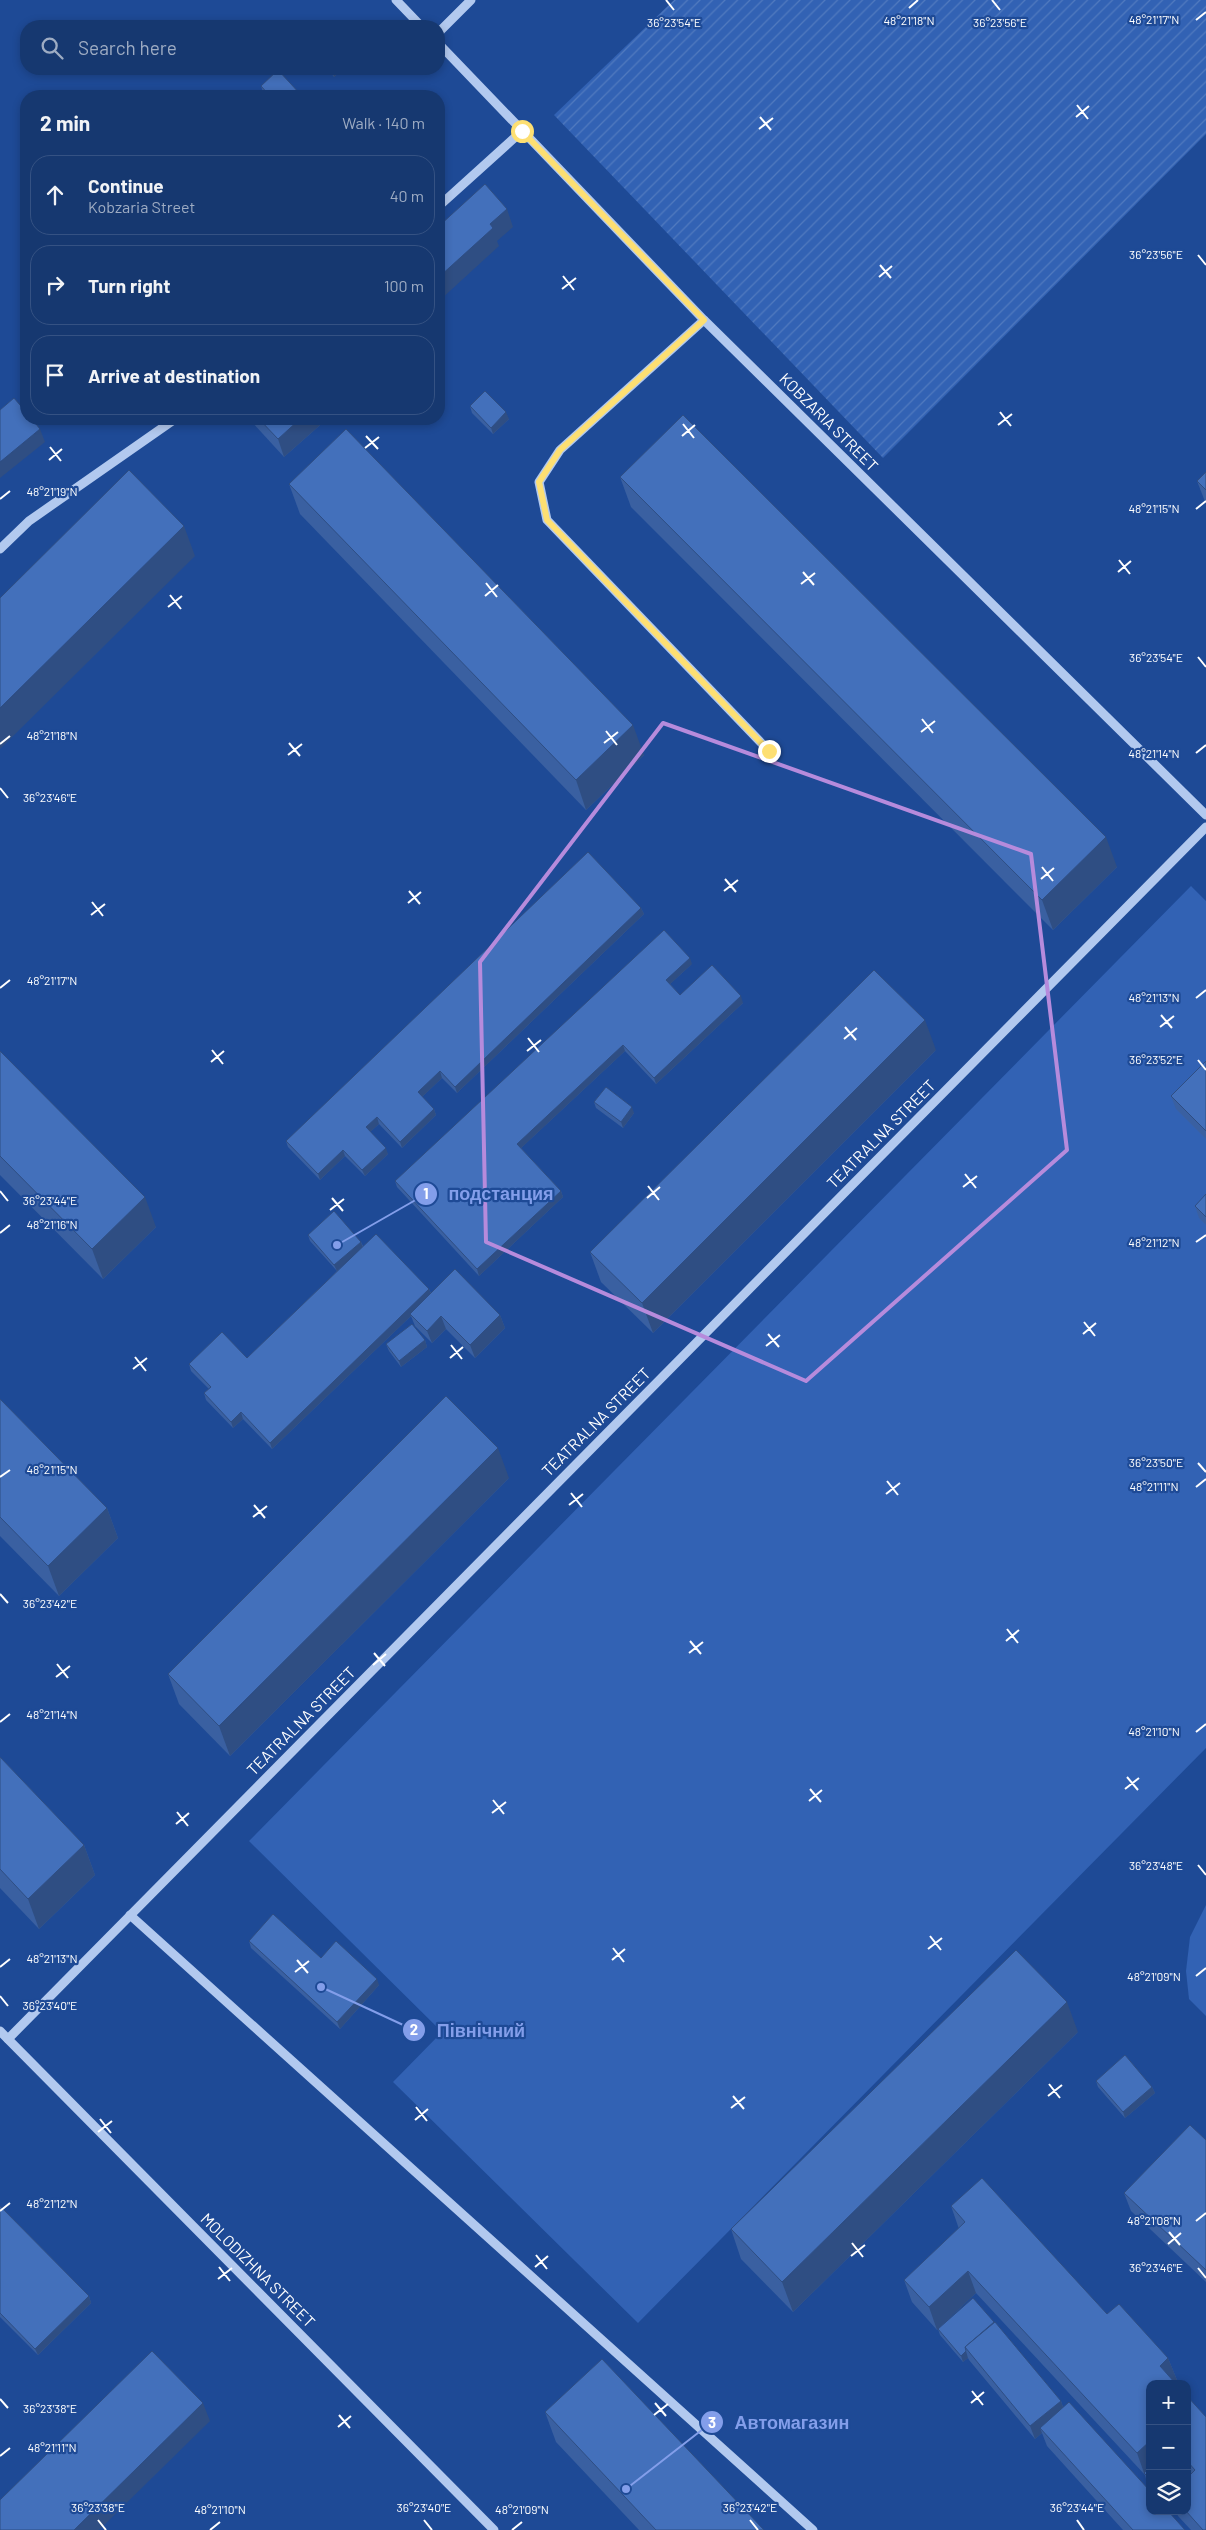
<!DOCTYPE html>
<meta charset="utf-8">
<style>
:root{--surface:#163870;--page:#234378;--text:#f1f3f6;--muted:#9eacc3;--line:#355283}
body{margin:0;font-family:Barlow,sans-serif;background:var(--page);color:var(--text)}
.controls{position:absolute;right:15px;bottom:15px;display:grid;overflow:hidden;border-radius:10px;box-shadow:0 2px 8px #0003}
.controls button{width:45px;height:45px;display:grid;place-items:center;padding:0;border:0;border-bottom:1px solid var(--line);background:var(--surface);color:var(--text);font:25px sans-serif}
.stop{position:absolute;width:15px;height:15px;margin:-11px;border:4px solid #fddf72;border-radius:50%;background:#fff}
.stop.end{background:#fddf72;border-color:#fff;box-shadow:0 1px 5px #0008}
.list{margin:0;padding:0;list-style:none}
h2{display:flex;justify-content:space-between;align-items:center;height:65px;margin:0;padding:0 20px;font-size:21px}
h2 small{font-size:16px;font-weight:400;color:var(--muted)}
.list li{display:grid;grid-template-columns:32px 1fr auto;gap:15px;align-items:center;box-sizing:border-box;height:80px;margin:0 10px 10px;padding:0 10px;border:1px solid var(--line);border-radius:20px}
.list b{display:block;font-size:19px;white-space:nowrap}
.list p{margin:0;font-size:16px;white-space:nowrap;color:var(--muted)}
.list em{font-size:16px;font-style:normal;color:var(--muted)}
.icon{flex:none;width:28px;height:28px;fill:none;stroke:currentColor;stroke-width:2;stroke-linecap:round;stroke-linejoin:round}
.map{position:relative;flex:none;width:1206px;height:2530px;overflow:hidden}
.search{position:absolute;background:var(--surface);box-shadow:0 2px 8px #0003;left:20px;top:20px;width:425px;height:55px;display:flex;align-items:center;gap:12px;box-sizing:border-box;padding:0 18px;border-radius:20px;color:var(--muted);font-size:19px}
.panel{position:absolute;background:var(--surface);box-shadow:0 2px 8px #0003;left:20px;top:90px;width:425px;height:335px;border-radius:20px}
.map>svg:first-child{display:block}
</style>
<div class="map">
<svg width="1206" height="2530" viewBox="0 0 1206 2530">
<defs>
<pattern id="garden-furrows" width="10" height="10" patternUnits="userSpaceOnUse" patternTransform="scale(1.25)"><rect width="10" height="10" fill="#3262b4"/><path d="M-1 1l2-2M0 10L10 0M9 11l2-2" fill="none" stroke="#517abf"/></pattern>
</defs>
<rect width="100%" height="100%" fill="#1e4a96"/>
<!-- park -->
<g fill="#3262b4">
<path d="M1191,886l15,15v847l-568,575 -245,-241 49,-50 -193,-191z"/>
<path d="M1206,1905v111l-17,-17 -3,-28 4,-34z"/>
</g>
<!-- garden -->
<path fill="url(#garden-furrows)" d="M674,0h532v134l-323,324 -329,-343z"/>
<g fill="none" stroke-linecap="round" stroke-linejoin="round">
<!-- minor -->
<g stroke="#b2c9ef" stroke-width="9">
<path d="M396,0l25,26"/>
<path d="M439,32l32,-32"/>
<path d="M439,44l265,276 502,495"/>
<path d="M439,206l83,-75"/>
<path d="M704,320l-144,130 -21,32 8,38 222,231"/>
<path d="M0,549l29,-28 146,-102"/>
<path d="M130,1915l683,615"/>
<path d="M0,2031l494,499"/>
<path d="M8,2039l1198,-1212"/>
</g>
</g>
<!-- wall -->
<g fill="#3a60a1">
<path d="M328,69h16l-10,8z"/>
<path d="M261,86l41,10h-35l-4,-4z"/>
<path d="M470,406l39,13 -16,15 -21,-21z"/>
<path d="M250,419h77l-43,38 -34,-37z"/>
<path d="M1206,472v32l-9,-23z"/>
<path d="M620,477l497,390 -64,63 -422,-423z"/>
<path d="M289,484l355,271 -58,55 -286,-296z"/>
<path d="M641,908l3,6 -187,179 -15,-15 -20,19 12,12 2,6 -34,33 -23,-24 -9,8 18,22 -23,22 -20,-20 -25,24 -32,-33 -2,-6z"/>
<path d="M692,964l-22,20 10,11 63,8 -87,81 -31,-33 -104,97 40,43 2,6 -84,79 -82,-89 -2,-6z"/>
<path d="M936,1050l-283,283 -52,-51 -11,-30z"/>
<path d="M0,1051l156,176 -53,52 -103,-104z"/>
<path d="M1206,1061v78l-30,-30 -5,-13z"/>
<path d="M594,1102l40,11 -11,15 -27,-20z"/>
<path d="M1206,1194v31l-7,-7 -4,-12z"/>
<path d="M308,1235l53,7 2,4 66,43 2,4 69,22 5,13 -30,30 -29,-29 -14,14 -17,-17 -4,-10 -139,133 -29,-30 -10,9 -27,-28 -2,-7 5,-4 -18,-18 -2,-7 58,-6 90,-87 -27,-30z"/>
<path d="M425,1340l2,7 -26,20 -12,-16 -3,-7z"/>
<path d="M0,1399l107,109 11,30 -59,58 -59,-60z"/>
<path d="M509,1478l-279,278 -51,-52 -11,-30z"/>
<path d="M0,1757l84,88 11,30 -56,54 -39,-41z"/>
<path d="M249,1941l130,44 -39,44 -89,-81z"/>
<path d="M1078,2032l-285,280 -52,-53 -10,-30z"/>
<path d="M1096,2081l56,6 3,6 -30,25 -27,-31z"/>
<path d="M1206,2140v142l-75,-71 -7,-18z"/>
<path d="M0,2206l89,90 2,7 -53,52 -38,-38z"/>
<path d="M951,2206l156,108 61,44 9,22 -3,3 -24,1v99l-4,-4 -1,-4 -169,-182 -33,31 118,77 2,6 122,123h-62l-76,-84 -5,-13 -7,6 -66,-79 -1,-2 -5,4 -23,-27 -2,-6 -1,1 -25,-28 -8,-22 55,-51z"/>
<path d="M1187,2396l19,134h-15l-13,-14 -2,-5h11l2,-34 -2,-2z"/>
<path d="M545,2412l219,118h-125l-83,-88z"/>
</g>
<!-- shaded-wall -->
<g fill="#2f4e83">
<path d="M334,69h10l-10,8 -2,-6z"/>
<path d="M439,138l3,10 -3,3z"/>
<path d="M507,209l6,18 -16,14 2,5 -60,55v-24l51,-53z"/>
<path d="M506,412l3,7 -16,15 -2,-6z"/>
<path d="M300,419h27l-43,38 -6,-18z"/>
<path d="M40,429l5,13 -45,36v-16z"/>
<path d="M184,526l11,30 -195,193v-41z"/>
<path d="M633,725l11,30 -58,55 -10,-30z"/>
<path d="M1106,837l11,30 -64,63 -11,-30z"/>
<path d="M641,908l3,6 -187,179 -2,-6z"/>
<path d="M690,958l2,6 -24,22 -2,-6z"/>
<path d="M741,996l2,7 -87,81 -2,-6z"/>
<path d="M925,1020l11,30 -283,283 -11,-30z"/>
<path d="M623,1045l2,6 -106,99 -2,-6z"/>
<path d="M440,1071l2,7 -22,21 -2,-7z"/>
<path d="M632,1107l2,6 -11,15 -2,-6z"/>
<path d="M434,1109l2,6 -34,33 -2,-6z"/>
<path d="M377,1117l2,7 -11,10 -2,-7z"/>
<path d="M386,1148l2,6 -23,22 -3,-6z"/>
<path d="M343,1150l2,6 -25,24 -2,-6z"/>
<path d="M561,1191l2,6 -84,79 -2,-7z"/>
<path d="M145,1197l11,30 -53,52 -11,-30z"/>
<path d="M361,1242l2,6 -26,23 -3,-6z"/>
<path d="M429,1289l3,7 -22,18 1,2 -139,133 -2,-6z"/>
<path d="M500,1315l5,13 -30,30 -5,-13z"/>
<path d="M441,1316l5,13 -14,14 -5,-12z"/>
<path d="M425,1340l2,7 -26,20 -2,-6z"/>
<path d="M241,1412l2,7 -10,9 -2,-6z"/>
<path d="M498,1448l11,30 -279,278 -11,-30z"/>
<path d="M107,1508l11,30 -59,58 -11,-30z"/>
<path d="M84,1845l11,30 -56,54 -11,-30z"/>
<path d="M377,1979l2,6 -39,44 -3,-7z"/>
<path d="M1067,2002l11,30 -285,280 -11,-30z"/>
<path d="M1152,2087l3,6 -30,25 -2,-6z"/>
<path d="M968,2271l8,22 -39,37 -8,-23z"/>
<path d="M89,2296l2,7 -53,52 -3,-6z"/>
<path d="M966,2351l2,7 -5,4 -2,-6z"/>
<path d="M1168,2358l9,22 -4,4 -13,-18z"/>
<path d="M1061,2401l4,12 -25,15 2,5 -7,6 -5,-13z"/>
<path d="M203,2403l7,18 -111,109h-25z"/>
<path d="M1150,2441v30l-6,2 -7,-20z"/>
</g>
<!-- building -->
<g fill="#4370bb" stroke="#2f4e83">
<path d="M278,70l24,26h-32l-9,-10z"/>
<path d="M485,184l22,25 -17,15 3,4 -54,49v-51z"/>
<path d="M485,391l21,21 -15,16 -21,-22z"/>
<path d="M14,398l12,14v7h6l8,10 -40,33v-52z"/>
<path d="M683,415l423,422 -64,63 -422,-423z"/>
<path d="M259,419h41l-22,20z"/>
<path d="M346,429l287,296 -57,55 -287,-296z"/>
<path d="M129,470l55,56 -184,182v-110z"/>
<path d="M1206,472v18l-9,-9z"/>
<path d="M588,852l53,56 -186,179 -15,-16 -22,21 16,17 -34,33 -23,-25 -11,10 20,21 -24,22 -19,-20 -25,24 -32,-33z"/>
<path d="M664,930l26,28 -24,22 14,15 32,-30 29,31 -87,82 -31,-33 -106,99 44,47 -84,78 -82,-88z"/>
<path d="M874,970l51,50 -283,283 -52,-51z"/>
<path d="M0,1051l145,146 -53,52 -92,-93z"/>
<path d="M1206,1061v70l-35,-35z"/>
<path d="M606,1087l26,20 -11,15 -27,-20z"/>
<path d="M1206,1194v23l-11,-11z"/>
<path d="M334,1211l27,31 -27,23 -26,-30z"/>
<path d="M376,1234l53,55 -159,154 -29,-31 -10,10 -27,-29 7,-6 -22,-23 33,-32 25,26z"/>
<path d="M455,1269l45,46 -30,30 -29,-29 -14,15 -17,-17z"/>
<path d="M412,1324l13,16 -26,21 -13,-17z"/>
<path d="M446,1396l52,52 -279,278 -51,-52z"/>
<path d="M0,1399l107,109 -59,58 -48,-49z"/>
<path d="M0,1757l84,88 -56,54 -28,-30z"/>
<path d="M273,1914l48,44 15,-17 41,38 -40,43 -88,-81z"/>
<path d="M1016,1950l51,52 -285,280 -51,-53z"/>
<path d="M1125,2055l27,32 -29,25 -27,-31z"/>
<path d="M1190,2125l16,15v130l-82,-77z"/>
<path d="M982,2178l125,136 12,-10 49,54 -8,8 16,18h-26v57l-13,12 -169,-182 -39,36 -25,-27 61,-58 -14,-16z"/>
<path d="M0,2206l89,90 -54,53 -35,-36z"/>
<path d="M973,2298l21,24 -29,25 1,4 -5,5 -23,-27z"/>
<path d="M995,2322l66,79 -31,25 -65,-79z"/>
<path d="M152,2351l51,52 -129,127h-74v-30z"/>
<path d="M602,2359l162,171h-108l-111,-118z"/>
<path d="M1187,2396l19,21v113h-3l-17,-19h1v-33l8,-8 -8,-9z"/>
<path d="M1069,2402l81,89v20h18l17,19h-52l-93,-102z"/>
<path d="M1150,2467v12l-6,-6z"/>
</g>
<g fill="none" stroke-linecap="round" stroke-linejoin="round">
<!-- route -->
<path stroke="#fddf72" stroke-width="6" d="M522,131l182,189 -144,130 -21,32 8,38 222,231"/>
</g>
<!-- marked area -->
<path fill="none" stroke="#b68bdc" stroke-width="4" stroke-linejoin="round" d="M663,723l368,131 36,296 -261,231 -320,-139 -6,-280z"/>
<!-- ticks -->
<path fill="none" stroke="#fff" stroke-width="2" d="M666,0l8,10M992,0l8,10M909,8l9,-8M1196,20l10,-8M1077,105l11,14M760,117l11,13M1076,117l13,-11M759,129l14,-11M1198,255l8,10M880,265l11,13M563,276l11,14M879,277l13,-11M562,289l14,-11M1000,412l11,14M683,424l11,14M998,425l14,-11M366,436l12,13M682,436l13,-11M50,447l11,14M365,448l14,-11M49,460l13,-11M0,499l10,-8M1196,509l10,-8M1119,560l11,14M803,572l11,13M1118,572l13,-11M486,583l11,14M801,584l14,-11M170,595l11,14M485,596l13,-11M168,607l14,-11M1198,657l8,10M922,719l11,14M606,731l11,14M921,732l14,-11M289,743l11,13M604,743l14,-11M0,744l10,-8M1196,753l10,-8M288,755l14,-11M0,788l8,10M1042,867l11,14M725,879l11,13M1041,879l13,-11M409,891l11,13M724,891l14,-11M92,902l11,14M408,903l13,-11M91,915l14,-11M0,988l10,-8M1196,998l10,-8M1161,1015l11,13M845,1027l11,13M1160,1027l14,-11M528,1038l11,14M844,1039l13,-11M212,1050l11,14M527,1051l14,-11M1198,1060l8,10M211,1062l13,-11M965,1174l11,14M648,1186l11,14M963,1187l14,-11M0,1191l8,10M332,1198l11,13M647,1198l13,-11M330,1210l14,-11M0,1233l10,-8M1196,1242l10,-7M1084,1322l11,14M768,1334l11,13M1083,1334l13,-11M451,1345l11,14M766,1346l14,-11M135,1357l11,14M450,1358l13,-11M133,1369l14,-11M1198,1463l8,9M0,1477l10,-7M887,1481l11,14M1196,1487l10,-8M571,1493l11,14M886,1494l14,-11M254,1505l11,13M569,1505l14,-11M253,1517l14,-11M0,1594l8,9M1007,1629l11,14M690,1641l11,13M1006,1641l13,-11M374,1653l11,13M689,1653l14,-11M57,1664l11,14M373,1665l13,-11M56,1677l14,-11M0,1722l10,-8M1196,1732l10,-8M1127,1777l11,13M810,1789l11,13M1125,1789l14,-11M493,1800l11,14M809,1801l13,-11M177,1812l11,14M492,1813l14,-11M176,1824l13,-11M1198,1865l8,10M930,1936l11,14M613,1948l11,14M928,1949l14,-11M297,1960l11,13M612,1960l13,-11M0,1967l10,-8M295,1972l14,-11M1196,1976l10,-8M0,1996l8,10M1049,2084l11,14M733,2096l11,13M1048,2096l14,-11M416,2107l11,14M731,2108l14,-11M100,2119l11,14M415,2120l13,-11M98,2132l14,-11M0,2211l10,-8M1196,2221l10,-8M1169,2232l11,13M852,2243l11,14M1168,2244l13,-11M536,2255l11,14M851,2256l14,-11M219,2267l11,14M535,2267l13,-11M1198,2268l8,10M218,2279l14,-11M972,2391l11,14M0,2399l8,9M655,2403l11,13M971,2403l13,-11M339,2415l11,13M654,2415l14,-11M338,2427l13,-11M0,2456l10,-8M98,2520l8,10M424,2520l8,10M750,2520l8,10M1077,2520l7,10M210,2530l10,-8M512,2530l10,-8"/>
<g text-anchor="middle" stroke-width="4.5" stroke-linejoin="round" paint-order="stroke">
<!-- street labels -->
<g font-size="16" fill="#fff" stroke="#1e4a96">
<text transform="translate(829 422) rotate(45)" y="6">KOBZARIA STREET</text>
<text transform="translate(881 1134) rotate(-45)" y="6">TEATRALNA STREET</text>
<text transform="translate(596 1422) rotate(-45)" y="6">TEATRALNA STREET</text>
<text transform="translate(301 1721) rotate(-45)" y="6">TEATRALNA STREET</text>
<text transform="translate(258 2270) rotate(45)" y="6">MOLODIZHNA STREET</text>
</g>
</g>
<g font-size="12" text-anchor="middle" fill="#fff" stroke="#1e4a96" stroke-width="4.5" stroke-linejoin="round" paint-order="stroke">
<text x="1154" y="24">48°21'17"N</text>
<text x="909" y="25">48°21'18"N</text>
<text x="674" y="27">36°23'54"E</text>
<text x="1000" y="27">36°23'56"E</text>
<text x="1156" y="259">36°23'56"E</text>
<text x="52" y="496">48°21'19"N</text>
<text x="1154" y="513">48°21'15"N</text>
<text x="1156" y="662">36°23'54"E</text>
<text x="52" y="740">48°21'18"N</text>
<text x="1154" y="758">48°21'14"N</text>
<text x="50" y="802">36°23'46"E</text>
<text x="52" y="985">48°21'17"N</text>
<text x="1154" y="1002">48°21'13"N</text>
<text x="1156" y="1064">36°23'52"E</text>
<text x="50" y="1205">36°23'44"E</text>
<text x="52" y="1229">48°21'16"N</text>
<text x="1154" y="1247">48°21'12"N</text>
<text x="1156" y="1467">36°23'50"E</text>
<text x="52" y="1474">48°21'15"N</text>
<text x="1154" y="1491">48°21'11"N</text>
<text x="50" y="1608">36°23'42"E</text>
<text x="52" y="1719">48°21'14"N</text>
<text x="1154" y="1736">48°21'10"N</text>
<text x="1156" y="1870">36°23'48"E</text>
<text x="52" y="1963">48°21'13"N</text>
<text x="1154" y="1981">48°21'09"N</text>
<text x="50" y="2010">36°23'40"E</text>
<text x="52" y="2208">48°21'12"N</text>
<text x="1154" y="2225">48°21'08"N</text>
<text x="1156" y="2272">36°23'46"E</text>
<text x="50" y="2413">36°23'38"E</text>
<text x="52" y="2452">48°21'11"N</text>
<text x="98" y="2512">36°23'38"E</text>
<text x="424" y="2512">36°23'40"E</text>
<text x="750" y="2512">36°23'42"E</text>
<text x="1077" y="2512">36°23'44"E</text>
<text x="220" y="2514">48°21'10"N</text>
<text x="522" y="2514">48°21'09"N</text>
</g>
<!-- callouts -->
<path fill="none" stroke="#839eea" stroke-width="2" d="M337 1245L426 1194M321 1987L414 2030M626 2489L712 2422"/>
<g fill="#839eea" stroke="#1e4a96" stroke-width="2">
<circle cx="337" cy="1245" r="5"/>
<circle cx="321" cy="1987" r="5"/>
<circle cx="626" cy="2489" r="5"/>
<circle cx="426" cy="1194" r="12"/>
<circle cx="414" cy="2030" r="12"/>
<circle cx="712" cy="2422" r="12"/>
</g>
<g font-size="15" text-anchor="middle" font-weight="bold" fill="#fff">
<text x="426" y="1199">1</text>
<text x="414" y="2035">2</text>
<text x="712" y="2428">3</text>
</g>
<g font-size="18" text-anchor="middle" font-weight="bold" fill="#839eea" stroke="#1e4a96" stroke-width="4.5" stroke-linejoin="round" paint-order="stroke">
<text x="501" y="1200">подстанция</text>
<text x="481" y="2037">Північний</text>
<text x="792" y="2429">Автомагазин</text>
</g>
</svg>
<div class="controls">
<button>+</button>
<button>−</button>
<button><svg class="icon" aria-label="layers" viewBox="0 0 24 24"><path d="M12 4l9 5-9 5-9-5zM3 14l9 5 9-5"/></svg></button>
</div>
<div class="stop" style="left:522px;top:131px"></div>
<div class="stop end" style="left:769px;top:751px"></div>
<div class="search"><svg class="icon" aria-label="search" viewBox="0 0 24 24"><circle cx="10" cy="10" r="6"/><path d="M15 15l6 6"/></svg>Search here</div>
<section class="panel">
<h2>2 min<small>Walk · 140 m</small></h2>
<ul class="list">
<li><svg class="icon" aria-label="ahead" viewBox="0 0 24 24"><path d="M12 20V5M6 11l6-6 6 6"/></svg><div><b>Continue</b><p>Kobzaria Street</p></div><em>40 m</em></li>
<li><svg class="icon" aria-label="right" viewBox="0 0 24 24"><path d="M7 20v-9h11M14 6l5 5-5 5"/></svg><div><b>Turn right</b></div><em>100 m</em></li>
<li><svg class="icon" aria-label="arrive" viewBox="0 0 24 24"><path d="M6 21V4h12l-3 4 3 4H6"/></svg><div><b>Arrive at destination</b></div></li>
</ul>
</section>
</div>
